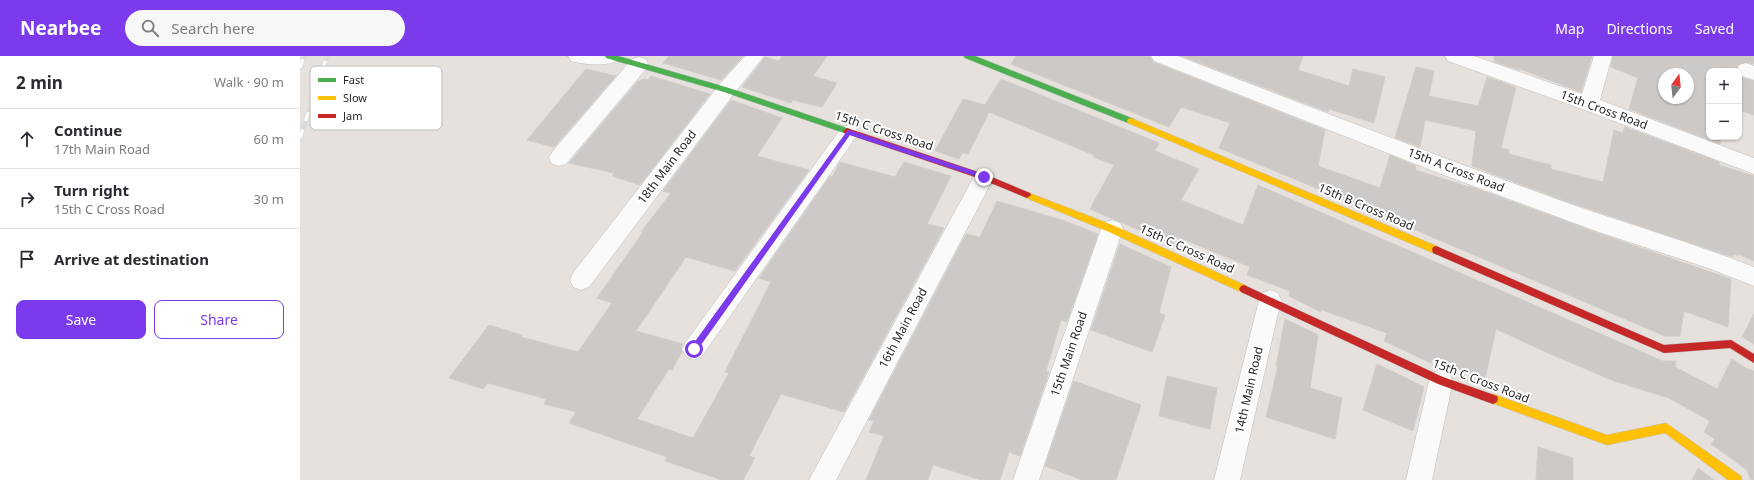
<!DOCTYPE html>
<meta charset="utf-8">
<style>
:root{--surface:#fff;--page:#f7f7f7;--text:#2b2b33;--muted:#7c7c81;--line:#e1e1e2;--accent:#7c3aed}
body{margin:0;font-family:"Noto Sans",sans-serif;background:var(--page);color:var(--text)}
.controls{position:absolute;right:12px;top:12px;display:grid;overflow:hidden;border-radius:8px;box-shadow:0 1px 3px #0004}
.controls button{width:36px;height:36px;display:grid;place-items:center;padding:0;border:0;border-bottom:1px solid var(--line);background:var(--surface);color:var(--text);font:20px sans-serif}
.compass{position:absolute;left:1358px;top:12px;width:36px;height:36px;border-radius:50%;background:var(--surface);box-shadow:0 1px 3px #0004;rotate:15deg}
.stop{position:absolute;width:12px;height:12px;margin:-9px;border:3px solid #7c3aed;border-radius:50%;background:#fff}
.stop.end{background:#7c3aed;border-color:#fff;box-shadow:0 1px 4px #0008}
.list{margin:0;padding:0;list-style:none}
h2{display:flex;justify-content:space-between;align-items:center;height:52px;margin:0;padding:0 16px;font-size:17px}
h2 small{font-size:13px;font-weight:400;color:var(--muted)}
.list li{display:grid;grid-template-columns:26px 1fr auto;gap:12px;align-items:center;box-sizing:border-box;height:60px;padding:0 16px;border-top:1px solid var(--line)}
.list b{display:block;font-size:15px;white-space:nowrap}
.list p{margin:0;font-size:13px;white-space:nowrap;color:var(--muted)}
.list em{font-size:13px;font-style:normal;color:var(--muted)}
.actions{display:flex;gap:8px;padding:12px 16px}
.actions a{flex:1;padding:9px 0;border:1px solid var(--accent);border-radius:8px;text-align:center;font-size:14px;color:var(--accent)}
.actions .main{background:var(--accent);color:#fff}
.icon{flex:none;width:22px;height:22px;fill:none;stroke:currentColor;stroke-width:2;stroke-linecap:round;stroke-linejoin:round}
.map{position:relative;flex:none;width:1454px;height:424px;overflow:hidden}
header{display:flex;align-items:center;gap:24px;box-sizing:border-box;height:56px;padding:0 20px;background:var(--accent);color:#fff}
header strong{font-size:19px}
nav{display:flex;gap:22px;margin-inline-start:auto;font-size:14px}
.search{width:280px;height:36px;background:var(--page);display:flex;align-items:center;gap:10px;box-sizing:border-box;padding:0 14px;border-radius:22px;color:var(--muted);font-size:15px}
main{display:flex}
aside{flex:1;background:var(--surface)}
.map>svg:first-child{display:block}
</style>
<header>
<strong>Nearbee</strong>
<div class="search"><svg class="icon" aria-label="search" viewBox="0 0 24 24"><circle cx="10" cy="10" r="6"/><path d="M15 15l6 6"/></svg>Search here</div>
<nav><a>Map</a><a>Directions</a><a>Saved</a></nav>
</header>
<main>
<aside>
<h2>2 min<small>Walk · 90 m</small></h2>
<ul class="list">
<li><svg class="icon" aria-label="ahead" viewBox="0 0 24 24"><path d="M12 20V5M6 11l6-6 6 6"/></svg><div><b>Continue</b><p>17th Main Road</p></div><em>60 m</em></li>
<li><svg class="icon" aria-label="right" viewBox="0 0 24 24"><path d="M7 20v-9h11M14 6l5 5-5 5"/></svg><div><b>Turn right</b><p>15th C Cross Road</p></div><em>30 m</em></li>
<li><svg class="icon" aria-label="arrive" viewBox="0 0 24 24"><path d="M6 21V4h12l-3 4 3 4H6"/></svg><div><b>Arrive at destination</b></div></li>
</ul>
<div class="actions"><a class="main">Save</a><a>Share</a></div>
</aside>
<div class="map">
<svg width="1454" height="424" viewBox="0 0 1454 424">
<rect width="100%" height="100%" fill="#e6e1dc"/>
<!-- building -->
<g fill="#ccc9c6" stroke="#d1cdc8" fill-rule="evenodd">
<path d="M369,0h74l-22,24 -58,-17z"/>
<path d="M482,0h45l-14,20 24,7 -15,24 -29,-7 -2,3 -49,-16 23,-30 14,4z"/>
<path d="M716,0h134l3,6 172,68 -7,36 62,22 10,-33 26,11 -1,4 54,17v-1l126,46 136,47 -3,48 -44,-16 -4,25h-15l-339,-144 -107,-44 11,-25 -49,-16 -12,20 -158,-63z"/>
<path d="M882,0h121l-5,14 51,16 4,-17 32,8 -11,46 -45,-14 -1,3z"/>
<path d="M1194,0h98l-11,36 -61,-23v1l-26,-8z"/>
<path d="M1313,0h141v8l-8,-2 -8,2 -2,7h-27v66h12l-1,7 -91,-35 9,-31 -27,-11zM1364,18h24v24h-24z"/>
<path d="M1116,11l18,4 -5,25 49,10 9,-29 29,10 -15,61 8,2v4l42,11v4l52,13 11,-52 9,3 2,-6 94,35v3l35,11v85l-16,-7v2l-5,-2v3l-173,-58 -88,-33 4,-35 -51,-11 -5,27 -25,-9z"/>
<path d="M286,13l30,7 -62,71 -27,-7z"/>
<path d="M351,20l59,18 -70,91 -28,-9 2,-3 -45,-10 69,-82h2l3,-2 5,1z"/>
<path d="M1439,21l15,4v34l-15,-5z"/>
<path d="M701,23l158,64 -4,8 44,18 -18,31 62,25 15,-40 405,176h13l-1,6 42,22 15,-30 13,9 9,3v109h-3l-4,-10 -36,-26 4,-5 -11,-7 6,-11 -41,-23 -55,-17 -66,-28 -52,-24 -11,50 -53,-20 -1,4 -47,-22 3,-8 -65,-23 -1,2 -32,-16 1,-5 -43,-16 3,-8 -72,-30 -2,9 -86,-37 24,-44 -21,-8 1,-2 -105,-43 -21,42 -6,-1 -3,6 -24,-8 28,-52 22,6z"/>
<path d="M431,44l51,18 -25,38 52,14 -74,101 -49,-14 -50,74 47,13 -2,4 1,4 -10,18 -3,-1 -32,50 56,19 36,-65 -4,-1 46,-90 -12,-4 71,-102 2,1 8,-15 55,15 9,-15 47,14 -24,48 17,4 -100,184 -63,-18 -32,62 6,2 -12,22h-21l-57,-19 2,-4 -98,-34 7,-11 -32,-8 2,-5 -58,-16 -5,6 -34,-11 40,-53 33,10 -1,2 57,15 34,-49 -15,-5 46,-66h-2l30,-39 -8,-2z"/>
<path d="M697,145l68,20 33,13 -31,88 -6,-2 -15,51 3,1 -29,84 -11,-4 -9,28h-19l-48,-15 -5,15h-62l18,-44 -15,-4 5,-11 -5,-1 97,-186 14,3z"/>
<path d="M820,188l51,23 -12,46 6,2 -13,37 -61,-22z"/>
<path d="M1454,258v30l-12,-7z"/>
<path d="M985,263l33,16 -8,53 32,10 -7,41 -69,-22 12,-51h-2z"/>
<path d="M1077,308l47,23 -11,44 -50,-21z"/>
<path d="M867,320l50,12 -7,41 -51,-13z"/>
<path d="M774,325l67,24 -25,75h-34l-37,-14z"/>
<path d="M1238,391l35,11v22h-37z"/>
<path d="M1398,412l16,12h-22z"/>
</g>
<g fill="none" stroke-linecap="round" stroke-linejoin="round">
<defs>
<g id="street">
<path d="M268,0h49v1l-2,5c-15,4 -30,3 -44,-1z"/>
<path d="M445,0h19l-31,39 -144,192 -8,3 -8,-3 -3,-7 3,-7 146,-188z"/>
<path d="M851,0h27c127,49 253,98 381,144 65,23 131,42 195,67v19l-46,-18 -112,-37 -155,-57 -287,-113z"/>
<path d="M1145,0h29l108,38 12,-38h18l-12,44 154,58v16l-172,-65 -134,-48z"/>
<path d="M339,1l7,2 2,5 -2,5 -80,95 -7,2 -7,-2 -3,-6 3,-6 80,-93z"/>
<path d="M1446,7l8,3v14l-15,-5v-4l-2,-1 2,-5z"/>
<path d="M549,69l7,2 3,5 -3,5 -154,219 -8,4 -8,-4 -4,-7 4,-7 156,-215z"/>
<path d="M684,113l7,2 3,6 -158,303h-27l168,-309z"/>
<path d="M812,164l8,3 3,6 -84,251h-26l88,-251 3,-6z"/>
<path d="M970,234l8,3 3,7 -41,180h-26l45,-180 3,-7z"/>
<path d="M1141,314l8,3 4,8 -21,99h-26l23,-99 4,-8z"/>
</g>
<g id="fast">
<path d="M305,0h13l111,32 121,41 1,2 -4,3 -123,-42 -118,-34z"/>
<path d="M664,0h11l159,63 1,2 -1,2h-6l-163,-65z"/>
</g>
<g id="slow">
<path d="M831,62l308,129 1,3 -1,3h-6l-305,-130 -1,-2 1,-2z"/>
<path d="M727,136l88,34 132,60 2,3 -2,3 -3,1 -3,-1 -132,-60 -85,-35 -1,-2z"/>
<path d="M1193,338l114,41 59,-12 75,53 1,4h-14l-63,-47 -58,12 -118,-43 -1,-3 1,-3z"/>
</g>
<g id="jam">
<path d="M547,72l140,47 43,18 1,2 -4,3 -46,-19 -137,-46 -1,-2z"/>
<path d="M1136,190l228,99 67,-5 23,14v9l-24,-15 -66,5 -231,-100 -1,-3 1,-3z"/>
<path d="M944,229l199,92 54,19 1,3 -1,3 -4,2 -55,-20 -197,-92 -2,-3 2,-3z"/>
</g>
</defs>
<!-- street casing -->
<use href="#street" stroke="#bfbebe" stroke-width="1"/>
<!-- fast casing -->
<use href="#fast" stroke="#bfbebe" stroke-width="1"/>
<!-- slow casing -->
<use href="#slow" stroke="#bfbebe" stroke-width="1"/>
<!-- jam casing -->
<use href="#jam" stroke="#bfbebe" stroke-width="1"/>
<!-- street -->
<use href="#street" fill="#fbfafa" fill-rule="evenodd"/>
<!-- fast -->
<use href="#fast" fill="#4caf50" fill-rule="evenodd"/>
<!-- slow -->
<use href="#slow" fill="#ffc107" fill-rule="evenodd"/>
<!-- jam -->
<use href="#jam" fill="#c62828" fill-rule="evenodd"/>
<defs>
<g id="rail">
<path d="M0,12l4,-12"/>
<path d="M0,82l27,-82"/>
</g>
</defs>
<!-- rail casing -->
<use href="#rail" stroke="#dcdcdd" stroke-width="4.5"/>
<!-- rail -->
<use href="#rail" stroke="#fff" stroke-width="3" stroke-dasharray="9" stroke-linecap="butt"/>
</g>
<!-- route -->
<path fill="#7c3aed" d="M549,74l137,45 1,2 -3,2 -134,-44 -154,217h-5v-5l156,-216z"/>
<g text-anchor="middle" stroke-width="4" stroke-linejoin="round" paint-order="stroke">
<!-- street labels -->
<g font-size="12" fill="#272727" stroke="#fff">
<text transform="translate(1304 54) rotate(20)" y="4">15th Cross Road</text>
<text transform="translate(584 75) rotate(18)" y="4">15th C Cross Road</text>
<text transform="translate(367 111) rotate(-53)" y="4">18th Main Road</text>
<text transform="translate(1156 114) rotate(21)" y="4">15th A Cross Road</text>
<text transform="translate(1066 151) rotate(23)" y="4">15th B Cross Road</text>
<text transform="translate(887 193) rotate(24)" y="4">15th C Cross Road</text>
<text transform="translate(603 272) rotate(-62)" y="4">16th Main Road</text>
<text transform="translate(769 298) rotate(-71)" y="4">15th Main Road</text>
<text transform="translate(1181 325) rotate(21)" y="4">15th C Cross Road</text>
<text transform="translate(949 334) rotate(-77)" y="4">14th Main Road</text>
</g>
</g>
<!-- legend -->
<rect x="10" y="10" width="132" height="64" rx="6" fill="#fff" stroke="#bebebe" stroke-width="1"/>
<rect x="18" y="22" width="18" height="4" fill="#4caf50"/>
<rect x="18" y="40" width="18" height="4" fill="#ffc107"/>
<rect x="18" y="58" width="18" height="4" fill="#c62828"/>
<g font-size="11" fill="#272727">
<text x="43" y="28">Fast</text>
<text x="43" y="46">Slow</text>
<text x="43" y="64">Jam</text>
</g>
</svg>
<div class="controls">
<button>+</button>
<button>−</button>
</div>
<svg class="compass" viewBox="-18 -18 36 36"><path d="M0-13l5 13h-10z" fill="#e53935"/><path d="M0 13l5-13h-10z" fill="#7c7c81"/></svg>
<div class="stop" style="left:394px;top:293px"></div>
<div class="stop end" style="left:684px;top:121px"></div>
</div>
</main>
